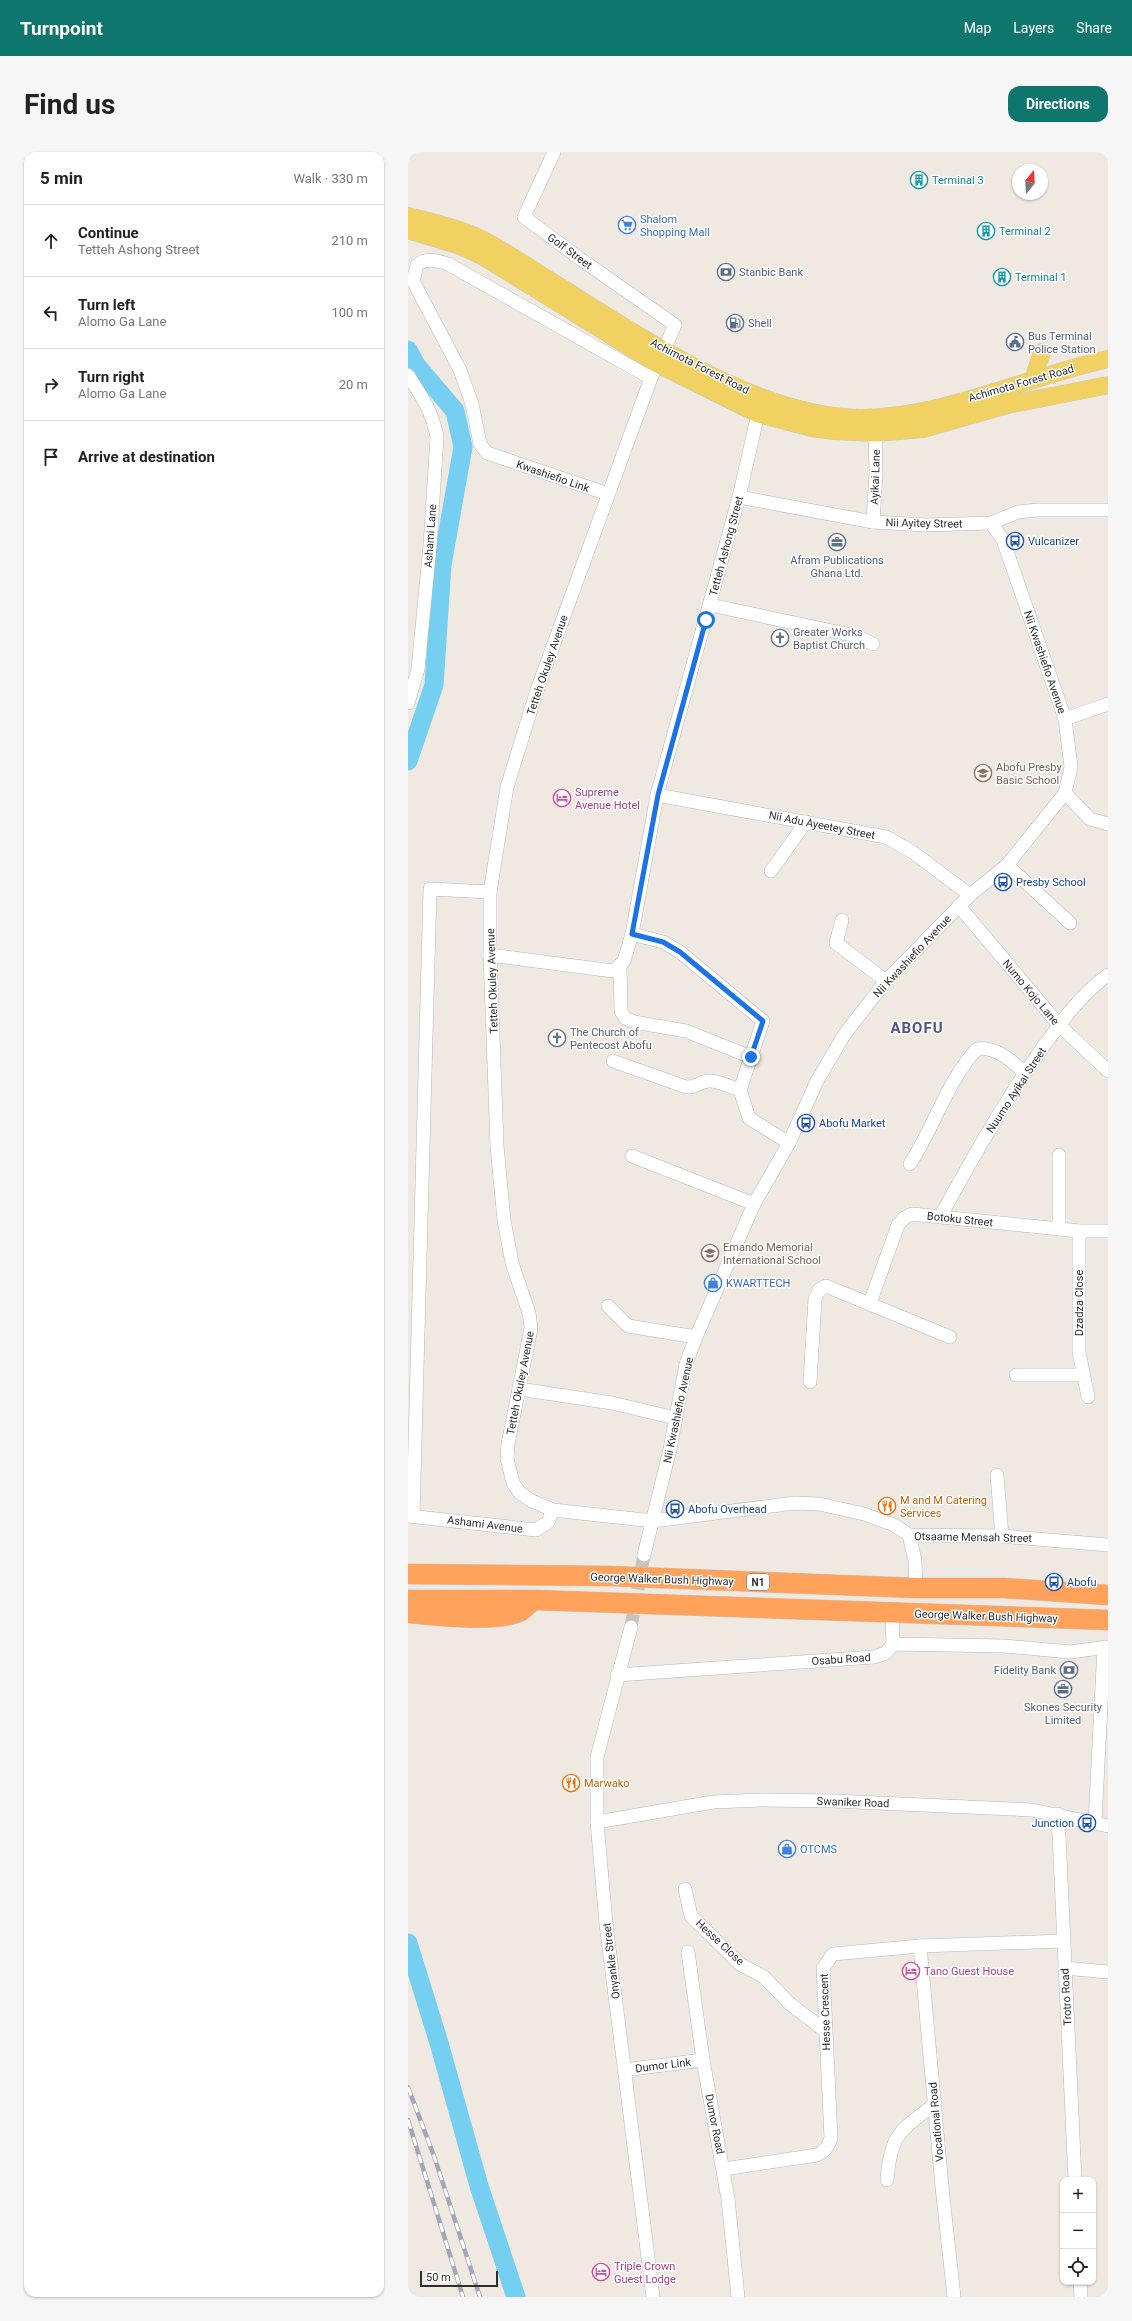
<!DOCTYPE html>
<meta charset="utf-8">
<style>
:root{--surface:#fff;--page:#f6f6f6;--text:#222;--muted:#767676;--line:#e0e0e0;--accent:#0f766e}
body{margin:0;font-family:Roboto,sans-serif;background:var(--page);color:var(--text)}
.controls{position:absolute;right:12px;bottom:12px;display:grid;overflow:hidden;border-radius:8px;box-shadow:0 1px 3px #0004}
.controls button{width:36px;height:36px;display:grid;place-items:center;padding:0;border:0;border-bottom:1px solid var(--line);background:var(--surface);color:var(--text);font:20px sans-serif}
.compass{position:absolute;left:604px;top:12px;width:36px;height:36px;border-radius:50%;background:var(--surface);box-shadow:0 1px 3px #0004;rotate:18deg}
.scale{position:absolute;left:12px;bottom:10px;width:78px;box-sizing:border-box;padding-left:4px;border:2px solid #2e2e2e;border-top:0;font-size:11px;line-height:14px;white-space:nowrap;color:#2e2e2e;-webkit-text-stroke:3px #fff;paint-order:stroke}
.stop{position:absolute;width:12px;height:12px;margin:-9px;border:3px solid #1a73e8;border-radius:50%;background:#fff}
.stop.end{background:#1a73e8;border-color:#fff;box-shadow:0 1px 4px #0008}
.list{margin:0;padding:0;list-style:none}
h2{display:flex;justify-content:space-between;align-items:center;height:52px;margin:0;padding:0 16px;font-size:17px}
h2 small{font-size:13px;font-weight:400;color:var(--muted)}
.list li{display:grid;grid-template-columns:26px 1fr auto;gap:12px;align-items:center;box-sizing:border-box;height:72px;padding:0 16px;border-top:1px solid var(--line)}
.list b{display:block;font-size:15px;white-space:nowrap}
.list p{margin:0;font-size:13px;white-space:nowrap;color:var(--muted)}
.list em{font-size:13px;font-style:normal;color:var(--muted)}
.icon{flex:none;width:22px;height:22px;fill:none;stroke:currentColor;stroke-width:2;stroke-linecap:round;stroke-linejoin:round}
.map{position:relative;flex:none;width:700px;height:2145px;overflow:hidden;border-radius:12px}
header{display:flex;align-items:center;gap:24px;box-sizing:border-box;height:56px;padding:0 20px;background:var(--accent);color:#fff}
header strong{font-size:19px}
nav{display:flex;gap:22px;margin-inline-start:auto;font-size:14px}
.intro{display:flex;align-items:center;justify-content:space-between;box-sizing:border-box;height:96px;padding:0 24px}
h1{margin:0;font-size:28px}
.button{padding:10px 18px;border-radius:12px;background:var(--accent);color:#fff;font-size:14px;font-weight:700}
main{display:flex;gap:24px;padding:0 24px}
aside{flex:1;background:var(--surface);border-radius:12px;box-shadow:0 1px 3px #0004}
.map>svg:first-child{display:block}
</style>
<header>
<strong>Turnpoint</strong>
<nav><a>Map</a><a>Layers</a><a>Share</a></nav>
</header>
<div class="intro"><h1>Find us</h1><a class="button">Directions</a></div>
<main>
<aside>
<h2>5 min<small>Walk · 330 m</small></h2>
<ul class="list">
<li><svg class="icon" aria-label="ahead" viewBox="0 0 24 24"><path d="M12 20V5M6 11l6-6 6 6"/></svg><div><b>Continue</b><p>Tetteh Ashong Street</p></div><em>210 m</em></li>
<li><svg class="icon" aria-label="left" viewBox="0 0 24 24"><path d="M17 20v-9H6M10 6l-5 5 5 5"/></svg><div><b>Turn left</b><p>Alomo Ga Lane</p></div><em>100 m</em></li>
<li><svg class="icon" aria-label="right" viewBox="0 0 24 24"><path d="M7 20v-9h11M14 6l5 5-5 5"/></svg><div><b>Turn right</b><p>Alomo Ga Lane</p></div><em>20 m</em></li>
<li><svg class="icon" aria-label="arrive" viewBox="0 0 24 24"><path d="M6 21V4h12l-3 4 3 4H6"/></svg><div><b>Arrive at destination</b></div></li>
</ul>
</aside>
<div class="map">
<svg width="700" height="2145" viewBox="0 0 700 2145">
<rect width="100%" height="100%" fill="#efe9e1"/>
<g fill="none" stroke-linecap="round" stroke-linejoin="round">
<!-- river -->
<g stroke="#75cff0" stroke-width="19">
<path d="M0,198l8,15 39,46 8,36 -21,118 -8,120 -26,76"/>
<path d="M0,1791l31,100 40,143 37,111"/>
</g>
<!-- minor-tunnel -->
<path stroke="#c8c4bd" stroke-width="13" stroke-dasharray="13 6" stroke-linecap="butt" d="M223,1475l13,-72"/>
<defs>
<g id="minor">
<path d="M146,0l-30,65 55,41 96,67 -24,53 -114,312 -30,97 -17,105v63l7,191 7,74 8,43 17,50 2,15 -23,116 -1,15 6,24 7,10 12,8 21,9 100,11 142,-18 24,1 45,10 30,11 15,10 93,1 106,9"/>
<path d="M0,223c13,20 25,38 29,62l-7,109 -12,123 -10,34"/>
<path d="M200,342l-109,-37 -12,-4 -7,-9 -8,-40 -12,-34 -47,-89 4,-16c9,-8 20,-4 31,-1l203,114"/>
<path d="M331,345l134,25 53,3 65,-2 27,-11 20,-2h70"/>
<path d="M465,370l3,-49 -1,-40"/>
<path d="M302,453l146,31 17,8"/>
<path d="M657,567l43,-15"/>
<path d="M657,641l25,26 18,5"/>
<path d="M249,643l229,42 28,16 56,42"/>
<path d="M599,713l63,58"/>
<path d="M363,719l35,-49"/>
<path d="M551,754l100,119 49,46"/>
<path d="M434,768l-6,23 50,38"/>
<path d="M224,782l31,8 17,10 83,69 -23,69 9,28 40,25"/>
<path d="M82,803l123,16 11,-10 8,-27 25,-139 82,-298 19,-83"/>
<path d="M212,815l1,44 4,7 9,4 52,9 65,26"/>
<path d="M205,909l73,26c10,1 13,-5 22,-6 10,-1 22,6 32,9"/>
<path d="M651,1003v74"/>
<path d="M224,1004l122,48"/>
<path d="M502,1012c23,-35 39,-86 67,-115 19,-3 35,12 48,24"/>
<path d="M532,1065c32,-58 64,-115 103,-170 18,-25 39,-54 65,-72"/>
<path d="M671,1079v121l9,45"/>
<path d="M462,1151l28,-78 6,-7 8,-4 167,17h29"/>
<path d="M200,1154l20,20 68,11"/>
<path d="M608,1223h67"/>
<path d="M402,1230l5,-83 4,-9 7,-4 124,51"/>
<path d="M111,1237l93,14 63,15"/>
<path d="M589,1323l5,61"/>
<path d="M0,1364l128,14 12,-8 5,-12"/>
<path d="M5,1364l17,-627 60,3"/>
<path d="M501,1383l6,25 1,28"/>
<path d="M236,1403l26,-106 16,-85 10,-27 58,-133 35,-61 28,-62 27,-46 42,-54 84,-86 37,-30 58,-72 6,-26 -6,-48 -62,-179 -12,-17"/>
<path d="M484,1461l1,31"/>
<path d="M223,1475l-34,130v65l9,102 47,373"/>
<path d="M209,1523l257,-18 12,-4 7,-9 111,2 66,6 38,-5"/>
<path d="M650,1662l17,366"/>
<path d="M189,1670l116,-20 48,-2 73,1 198,9 76,16"/>
<path d="M687,1670l9,-175"/>
<path d="M277,1737l6,27 49,48 24,13 25,26 36,28"/>
<path d="M512,1794l22,241 12,110"/>
<path d="M280,1800l15,108 25,139 10,98"/>
<path d="M657,1816l43,4"/>
<path d="M216,1918l79,-10"/>
<path d="M316,2017l93,-14c8,-4 11,-8 14,-17l-8,-170 10,-14 87,-8 143,-5"/>
<path d="M479,2028c4,-47 12,-48 48,-76"/>
<path d="M672,2130l1,15"/>
</g>
<g id="major">
<path d="M0,64c23,6 48,11 69,21 25,12 48,28 72,43 88,54 206,137 312,138 81,0 168,-42 247,-59"/>
<path d="M0,78l52,16 22,10 175,108 101,50 54,14 23,3 40,2 48,-4 84,-24 101,-20"/>
<path d="M625,228l9,-28"/>
</g>
<g id="highway">
<path d="M0,1422l200,2 308,12h88l104,7"/>
<path d="M0,1448h126l574,20"/>
<path d="M0,1461c27,2 89,10 113,-2 3,-2 6,-6 9,-8"/>
</g>
</defs>
<!-- minor casing -->
<use href="#minor" stroke="#b4b7c1" stroke-width="14"/>
<!-- major casing -->
<use href="#major" stroke="#c9c9c9" stroke-width="18"/>
<!-- highway casing -->
<use href="#highway" stroke="#c9c9c9" stroke-width="21"/>
<!-- minor -->
<use href="#minor" stroke="#fff" stroke-width="13"/>
<!-- major -->
<use href="#major" stroke="#f2d163" stroke-width="17"/>
<!-- highway -->
<use href="#highway" stroke="#ffa35c" stroke-width="20"/>
<defs>
<g id="rail">
<path d="M0,1935l26,69 46,141"/>
<path d="M0,1968l55,177"/>
</g>
</defs>
<!-- rail casing -->
<use href="#rail" stroke="#a3a6b8" stroke-width="4.5"/>
<!-- rail -->
<use href="#rail" stroke="#fff" stroke-width="3" stroke-dasharray="9" stroke-linecap="butt"/>
</g>
<g fill="none" stroke-linecap="round" stroke-linejoin="round">
<!-- route -->
<path stroke="#1a73e8" stroke-width="5" d="M298,468l-48,175 -26,139 31,8 17,10 83,69 -12,36"/>
</g>
<!-- icons -->
<defs>
<symbol id="building-ring" viewBox="-11 -11 22 22"><circle r="9.5" fill="#fff" stroke="#0f9aa8" stroke-width="1.5"/><path d="M-4-6H4V6H1V3H-1V6H-4ZM-2.5-4.3h1.7v1.8h-1.7ZM.8-4.3h1.7v1.8H.8ZM-2.5-1h1.7V.8h-1.7ZM.8-1h1.7V.8H.8Z" fill="#0f9aa8"/></symbol>
<symbol id="supermarket-ring" viewBox="-11 -11 22 22"><circle r="9.5" fill="#fff" stroke="#3f7fe0" stroke-width="1.5"/><path d="M-6-5.5h2.5l.6 2H6L4.5 2H-2.5L-4.4-4H-6ZM-1.5 3.2a1.3 1.3 0 1 0 .1 0ZM3 3.2a1.3 1.3 0 1 0 .1 0Z" fill="#3f7fe0"/></symbol>
<symbol id="bank-ring" viewBox="-11 -11 22 22"><circle r="9.5" fill="#fff" stroke="#5c6f8a" stroke-width="1.5"/><path d="M-6-4H6V4H-6ZM0-2.3a2.3 2.3 0 1 0 0 4.6a2.3 2.3 0 1 0 0-4.6Z" fill="#5c6f8a"/></symbol>
<symbol id="fuel-ring" viewBox="-11 -11 22 22"><circle r="9.5" fill="#fff" stroke="#5c6f8a" stroke-width="1.5"/><path d="M-5.5-6h7V0h2V4h1.3V-2.5L3-4.5l.8-.8L6-3V5H2.5V1h-1V6h-7ZM-4.2-4.7v3.2H.2V-4.7Z" fill="#5c6f8a"/></symbol>
<symbol id="civic-ring" viewBox="-11 -11 22 22"><circle r="9.5" fill="#fff" stroke="#5c6f8a" stroke-width="1.5"/><path d="M-.6-6.5H3V-4.5H.6V-3L4-1V1h2V6H-6V1h2V-1L-.6-3ZM-1.2 2.5V6h2.4V2.5Z" fill="#5c6f8a"/></symbol>
<symbol id="bus-ring" viewBox="-11 -11 22 22"><circle r="9.5" fill="#fff" stroke="#1a4fb4" stroke-width="1.5"/><path d="M-5-6H5V4H4V6H2V4H-2V6H-4V4H-5ZM-3.5-4V0h7V-4ZM-3.5 1.2v1.5H-2V1.2ZM2 1.2v1.5H3.5V1.2Z" fill="#1a4fb4"/></symbol>
<symbol id="office-ring" viewBox="-11 -11 22 22"><circle r="9.5" fill="#fff" stroke="#5c6f8a" stroke-width="1.5"/><path d="M-6-3h4V-5.5h4V-3h4V5H-6ZM-1-4.5V-3h2v-1.5ZM-6 0V1H6V0Z" fill="#5c6f8a"/></symbol>
<symbol id="church-ring" viewBox="-11 -11 22 22"><circle r="9.5" fill="#fff" stroke="#6b7280" stroke-width="1.5"/><path d="M-1.2-6h2.4v3.5h3.3v2.4h-3.3V6h-2.4V-.1h-3.3v-2.4h3.3Z" fill="#6b7280"/></symbol>
<symbol id="school-ring" viewBox="-11 -11 22 22"><circle r="9.5" fill="#fff" stroke="#8d6e63" stroke-width="1.5"/><path d="M0-5L7-2L0 1L-7-2ZM-4 1L0 2.5L4 1V4Q0 6-4 4Z" fill="#8d6e63"/></symbol>
<symbol id="hotel-ring" viewBox="-11 -11 22 22"><circle r="9.5" fill="#fff" stroke="#d1479c" stroke-width="1.5"/><path d="M-6-4.5h1.5V1H6V5H4.5V3h-9V5H-6ZM-4 0a1.8 1.8 0 1 1 3.6 0ZM.5 0V-2.5h3Q6-2.5 6 0Z" fill="#d1479c"/></symbol>
<symbol id="shop-ring" viewBox="-11 -11 22 22"><circle r="9.5" fill="#fff" stroke="#3f7fe0" stroke-width="1.5"/><path d="M-5-2.5h2.3a2.7 3.5 0 0 1 5.4 0H5L5.5 6h-11ZM-1.5-2.5h3a1.5 2.3 0 0 0-3 0Z" fill="#3f7fe0"/></symbol>
<symbol id="restaurant-ring" viewBox="-11 -11 22 22"><circle r="9.5" fill="#fff" stroke="#e8710a" stroke-width="1.5"/><path d="M-5-6h1v4h1v-4h1v4h1v-4h1v5L-1.5 .5V6h-2V.5L-5-1ZM5-6V6H3V1.5H1.5Q1.5-4 5-6Z" fill="#e8710a"/></symbol>
</defs>
<g fill-rule="evenodd">
<use href="#building-ring" x="501" y="18" width="20" height="20"/>
<use href="#supermarket-ring" x="209" y="63" width="20" height="20"/>
<use href="#building-ring" x="568" y="69" width="20" height="20"/>
<use href="#bank-ring" x="308" y="110" width="20" height="20"/>
<use href="#building-ring" x="584" y="115" width="20" height="20"/>
<use href="#fuel-ring" x="317" y="161" width="20" height="20"/>
<use href="#civic-ring" x="597" y="180" width="20" height="20"/>
<use href="#bus-ring" x="597" y="379" width="20" height="20"/>
<use href="#office-ring" x="419" y="380" width="20" height="20"/>
<use href="#church-ring" x="362" y="476" width="20" height="20"/>
<use href="#school-ring" x="565" y="611" width="20" height="20"/>
<use href="#hotel-ring" x="144" y="636" width="20" height="20"/>
<use href="#bus-ring" x="585" y="720" width="20" height="20"/>
<use href="#church-ring" x="139" y="876" width="20" height="20"/>
<use href="#bus-ring" x="388" y="961" width="20" height="20"/>
<use href="#school-ring" x="292" y="1091" width="20" height="20"/>
<use href="#shop-ring" x="295" y="1121" width="20" height="20"/>
<use href="#restaurant-ring" x="469" y="1344" width="20" height="20"/>
<use href="#bus-ring" x="257" y="1347" width="20" height="20"/>
<use href="#bus-ring" x="636" y="1420" width="20" height="20"/>
<use href="#bank-ring" x="651" y="1508" width="20" height="20"/>
<use href="#office-ring" x="645" y="1527" width="20" height="20"/>
<use href="#restaurant-ring" x="153" y="1621" width="20" height="20"/>
<use href="#bus-ring" x="669" y="1661" width="20" height="20"/>
<use href="#shop-ring" x="369" y="1687" width="20" height="20"/>
<use href="#hotel-ring" x="493" y="1809" width="20" height="20"/>
<use href="#hotel-ring" x="183" y="2110" width="20" height="20"/>
</g>
<g text-anchor="middle" stroke-width="3" stroke-linejoin="round" paint-order="stroke">
<!-- shield labels -->
<rect fill="#fff" stroke="#6d6d6d" stroke-width="1" x="339" y="1422" width="22" height="16" rx="3"/>
<g font-size="10" font-weight="bold" fill="#2e2e2e">
<text x="350" y="1434">N1</text>
</g>
<!-- culture labels -->
<g font-size="11" fill="#0d838f" stroke="#fff" text-anchor="start">
<text x="524" y="32">Terminal 3</text>
<text x="591" y="83">Terminal 2</text>
<text x="607" y="129">Terminal 1</text>
</g>
<!-- shop labels -->
<g font-size="11" fill="#366cbe" stroke="#fff" text-anchor="start">
<text x="232" y="71">Shalom<tspan x="232" dy="13">Shopping Mall</tspan></text>
<text x="318" y="1135">KWARTTECH</text>
<text x="392" y="1701">OTCMS</text>
</g>
<!-- street labels -->
<g font-size="11" fill="#2e2e2e" stroke="#fff">
<text transform="translate(162 99) rotate(36)" y="4">Golf Street</text>
<text transform="translate(292 214) rotate(27)" y="4">Achimota Forest Road</text>
<text transform="translate(613 231) rotate(-16)" y="4">Achimota Forest Road</text>
<text transform="translate(145 324) rotate(19)" y="4">Kwashiefio Link</text>
<text transform="translate(467 325) rotate(-88)" y="4">Ayikai Lane</text>
<text transform="translate(516 371) rotate(1)" y="4">Nii Ayitey Street</text>
<text transform="translate(22 384) rotate(-86)" y="4">Ashami Lane</text>
<text transform="translate(318 394) rotate(-75)" y="4">Tetteh Ashong Street</text>
<text transform="translate(637 510) rotate(71)" y="4">Nii Kwashiefio Avenue</text>
<text transform="translate(139 513) rotate(-71)" y="4">Tetteh Okuley Avenue</text>
<text transform="translate(414 673) rotate(11)" y="4">Nii Adu Ayeetey Street</text>
<text transform="translate(504 804) rotate(-47)" y="4">Nii Kwashiefio Avenue</text>
<text transform="translate(84 829) rotate(-92)" y="4">Tetteh Okuley Avenue</text>
<text transform="translate(623 840) rotate(50)" y="4">Numo Kojo Lane</text>
<text transform="translate(608 938) rotate(-57)" y="4">Nuumo Ayikai Street</text>
<text transform="translate(552 1067) rotate(6)" y="4">Botoku Street</text>
<text transform="translate(671 1151) rotate(-90)" y="4">Dzadza Close</text>
<text transform="translate(112 1231) rotate(-79)" y="4">Tetteh Okuley Avenue</text>
<text transform="translate(270 1258) rotate(-78)" y="4">Nii Kwashiefio Avenue</text>
<text transform="translate(77 1372) rotate(7)" y="4">Ashami Avenue</text>
<text transform="translate(565 1385) rotate(1)" y="4">Otsaame Mensah Street</text>
<text transform="translate(254 1427) rotate(2)" y="4">George Walker Bush Highway</text>
<text transform="translate(578 1464) rotate(2)" y="4">George Walker Bush Highway</text>
<text transform="translate(433 1507) rotate(-4)" y="4">Osabu Road</text>
<text transform="translate(445 1650) rotate(2)" y="4">Swaniker Road</text>
<text transform="translate(312 1790) rotate(43)" y="4">Hesse Close</text>
<text transform="translate(203 1809) rotate(-97)" y="4">Onyankle Street</text>
<text transform="translate(658 1845) rotate(-93)" y="4">Trotro Road</text>
<text transform="translate(417 1860) rotate(-92)" y="4">Hesse Crescent</text>
<text transform="translate(255 1913) rotate(-7)" y="4">Dumor Link</text>
<text transform="translate(528 1970) rotate(-95)" y="4">Vocational Road</text>
<text transform="translate(307 1972) rotate(79)" y="4">Dumor Road</text>
</g>
<!-- service labels -->
<g font-size="11" fill="#4e5e75" stroke="#fff" text-anchor="start">
<text x="331" y="124">Stanbic Bank</text>
<text x="340" y="175">Shell</text>
<text x="620" y="188">Bus Terminal<tspan x="620" dy="13">Police Station</tspan></text>
<text x="429" y="412" text-anchor="middle">Afram Publications<tspan x="429" dy="13">Ghana Ltd.</tspan></text>
<text x="648" y="1522" text-anchor="end">Fidelity Bank</text>
<text x="655" y="1559" text-anchor="middle">Skones Security<tspan x="655" dy="13">Limited</tspan></text>
</g>
<!-- transit labels -->
<g font-size="11" fill="#164399" stroke="#fff" text-anchor="start">
<text x="620" y="393">Vulcanizer</text>
<text x="608" y="734">Presby School</text>
<text x="411" y="975">Abofu Market</text>
<text x="280" y="1361">Abofu Overhead</text>
<text x="659" y="1434">Abofu</text>
<text x="666" y="1675" text-anchor="end">Junction</text>
</g>
<!-- worship labels -->
<g font-size="11" fill="#5b616d" stroke="#fff" text-anchor="start">
<text x="385" y="484">Greater Works<tspan x="385" dy="13">Baptist Church</tspan></text>
<text x="162" y="884">The Church of<tspan x="162" dy="13">Pentecost Abofu</tspan></text>
</g>
<!-- education labels -->
<g font-size="11" fill="#785e54" stroke="#fff" text-anchor="start">
<text x="588" y="619">Abofu Presby<tspan x="588" dy="13">Basic School</tspan></text>
<text x="315" y="1099">Emando Memorial<tspan x="315" dy="13">International School</tspan></text>
</g>
<!-- hotel labels -->
<g font-size="11" fill="#b23c85" stroke="#fff" text-anchor="start">
<text x="167" y="644">Supreme<tspan x="167" dy="13">Avenue Hotel</tspan></text>
<text x="516" y="1823">Tano Guest House</text>
<text x="206" y="2118">Triple Crown<tspan x="206" dy="13">Guest Lodge</tspan></text>
</g>
<!-- food labels -->
<g font-size="11" fill="#c56008" stroke="#fff" text-anchor="start">
<text x="492" y="1352">M and M Catering<tspan x="492" dy="13">Services</tspan></text>
<text x="176" y="1635">Marwako</text>
</g>
<!-- district labels -->
<g font-size="15" font-weight="bold" letter-spacing="1" fill="#4d5680" stroke="#fff">
<text x="509" y="881">ABOFU</text>
</g>
</g>
</svg>
<div class="controls">
<button>+</button>
<button>−</button>
<button><svg class="icon" aria-label="locate" viewBox="0 0 24 24"><circle cx="12" cy="12" r="6"/><path d="M12 2v4M12 18v4M2 12h4M18 12h4"/></svg></button>
</div>
<svg class="compass" viewBox="-18 -18 36 36"><path d="M0-13l5 13h-10z" fill="#e53935"/><path d="M0 13l5-13h-10z" fill="#767676"/></svg>
<div class="scale">50 m</div>
<div class="stop" style="left:298px;top:468px"></div>
<div class="stop end" style="left:343px;top:905px"></div>
</div>
</main>
